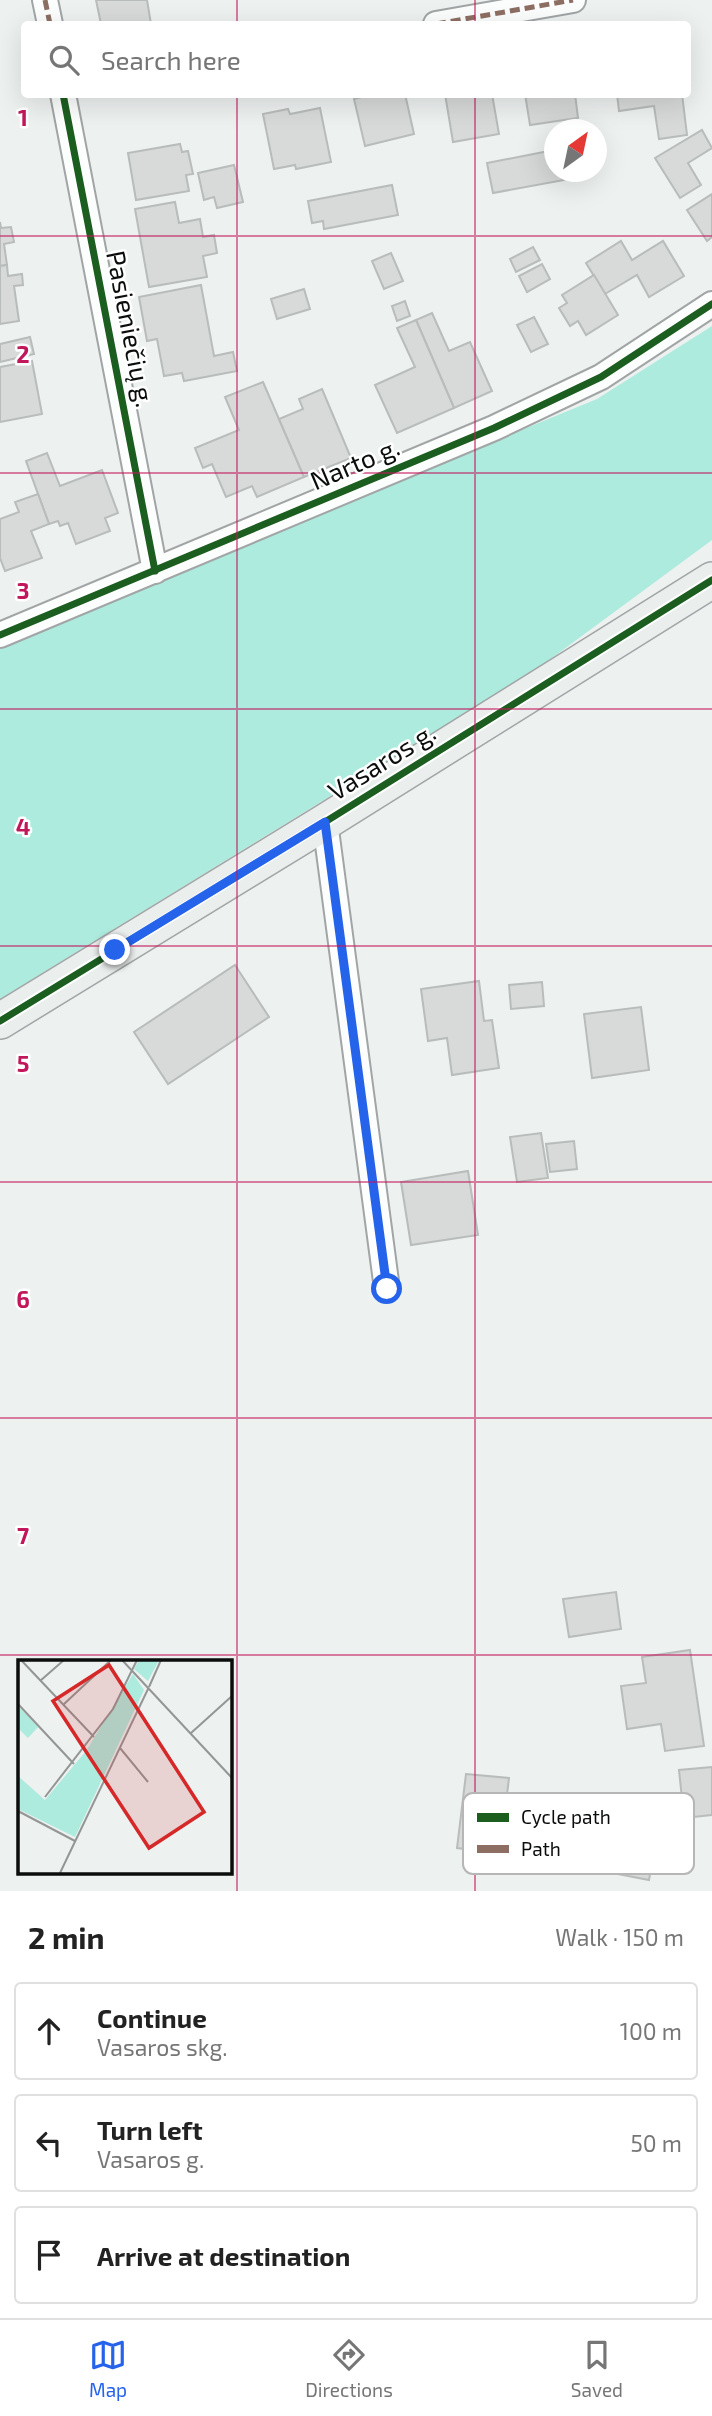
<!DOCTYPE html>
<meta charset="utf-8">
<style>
:root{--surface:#fff;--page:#f6f6f6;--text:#222;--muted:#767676;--line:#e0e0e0;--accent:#2563eb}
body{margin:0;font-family:"Exo 2",sans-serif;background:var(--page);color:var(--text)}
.compass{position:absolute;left:544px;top:119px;width:63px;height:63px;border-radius:50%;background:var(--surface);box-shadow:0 7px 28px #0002;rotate:33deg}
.stop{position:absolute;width:21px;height:21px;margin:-16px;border:5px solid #2563eb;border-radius:50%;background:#fff}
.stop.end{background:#2563eb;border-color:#fff;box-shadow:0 2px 7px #0008}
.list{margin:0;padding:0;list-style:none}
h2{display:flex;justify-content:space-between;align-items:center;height:91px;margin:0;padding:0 28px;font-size:30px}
h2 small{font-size:23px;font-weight:400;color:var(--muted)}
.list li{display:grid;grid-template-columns:46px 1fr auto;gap:21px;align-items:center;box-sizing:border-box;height:98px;margin:0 14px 14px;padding:0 14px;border:2px solid var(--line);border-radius:7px}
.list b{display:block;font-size:26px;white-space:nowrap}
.list p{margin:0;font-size:23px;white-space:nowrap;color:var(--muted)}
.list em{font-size:23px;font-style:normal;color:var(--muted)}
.icon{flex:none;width:38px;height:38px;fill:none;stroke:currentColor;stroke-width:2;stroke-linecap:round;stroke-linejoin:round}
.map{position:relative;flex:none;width:712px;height:1891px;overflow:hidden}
.search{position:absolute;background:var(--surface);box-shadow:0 7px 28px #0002;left:21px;right:21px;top:21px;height:77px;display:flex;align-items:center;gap:18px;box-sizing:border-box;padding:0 24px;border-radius:7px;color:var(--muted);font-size:26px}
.sheet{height:427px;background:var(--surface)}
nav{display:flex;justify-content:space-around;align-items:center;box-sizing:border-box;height:98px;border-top:2px solid var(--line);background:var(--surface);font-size:19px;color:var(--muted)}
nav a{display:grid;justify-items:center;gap:4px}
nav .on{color:var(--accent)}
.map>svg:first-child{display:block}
</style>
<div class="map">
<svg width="712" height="1891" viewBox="0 0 712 1891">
<rect width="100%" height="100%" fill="#edf1f0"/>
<!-- green -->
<path fill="#acebde" d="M712,326v214l-175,129 -537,330v-356l597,-244z"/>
<!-- building -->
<g fill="#d7dad9" stroke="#b8bcbb" stroke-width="2">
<path d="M96,0h51l4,24h-50z"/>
<path d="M373,94h32l9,40 -49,12 -11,-47z"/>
<path d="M445,94h47l7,40 -46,8z"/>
<path d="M525,94h50l3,24 -48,7z"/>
<path d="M617,94h65l5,41 -28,4 -5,-33 -35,5z"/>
<path d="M320,108l11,54 -35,7 -1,-4 -21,4 -11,-55 25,-5 2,5z"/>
<path d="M702,130l10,18 -24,15 13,22 -21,13 -25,-40z"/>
<path d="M180,144l2,8 6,-1 5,23 -7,1 3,16 -53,9 -8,-47z"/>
<path d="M554,150v22h8l2,8 -71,13 -6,-30z"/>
<path d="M234,165l9,37 -26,6 -3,-11 -10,3 -6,-27z"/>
<path d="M392,185l6,30 -74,14 -1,-8 -11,2 -4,-22z"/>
<path d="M712,194v43l-5,4 -20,-31z"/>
<path d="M175,202l4,21 21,-4 3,18 11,-2 3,18 -14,3 4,21 -58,10 -14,-78z"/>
<path d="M0,222l1,6 10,-1 3,15 -10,2 3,21 -7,1z"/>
<path d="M621,241l11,19 31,-19 21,35 -35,21 -12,-22 -32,19 -19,-31z"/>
<path d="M533,247l7,13 -24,12 -6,-13z"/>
<path d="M391,253l12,28 -19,8 -12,-28z"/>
<path d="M542,264l8,15 -23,13 -8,-16z"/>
<path d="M7,265l1,11 14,-2 1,11 -9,1 5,35 -19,3v-58z"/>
<path d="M594,275l24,40 -32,20 -8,-14 -8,5 -11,-18 8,-5 -5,-8z"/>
<path d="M201,285l13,71 19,-4 4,19 -53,10 -2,-8 -18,3 -7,-37 -10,2 -8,-44z"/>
<path d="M304,289l6,20 -33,10 -6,-20z"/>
<path d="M405,301l5,15 -13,5 -5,-15z"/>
<path d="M432,313l17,38 21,-9 22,49 -38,17 -38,-88z"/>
<path d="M534,317l14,27 -17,8 -14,-27z"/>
<path d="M416,320l38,88 -57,25 -22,-48 40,-18 -18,-39z"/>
<path d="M30,337l4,17 -34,8v-18z"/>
<path d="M32,361l10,53 -42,8v-55z"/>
<path d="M263,382l41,95 -47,20 -5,-11 -26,11 -14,-33 -9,4 -8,-20 44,-18 -14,-33z"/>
<path d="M322,389l29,69 -47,19 -25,-58 24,-10 -4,-10z"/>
<path d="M47,453l13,33 42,-16 16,43 -13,5 5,13 -34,13 -8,-21 -8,3 -2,-5 -9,3 -23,-63z"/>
<path d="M38,494l11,30 -18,7 11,27 -37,13 -5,-13v-39l19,-7 -4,-10z"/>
<path d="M235,965l34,52 -101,67 -34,-52z"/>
<path d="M479,981l5,40 8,-1 7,48 -47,7 -5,-37 -19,3 -7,-52z"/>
<path d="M542,982l2,24 -33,3 -2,-24z"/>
<path d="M641,1007l8,63 -57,8 -8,-64z"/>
<path d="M541,1133l7,45 -31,4 -7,-45z"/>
<path d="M574,1141l3,28 -27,3 -4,-28z"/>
<path d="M468,1171l10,64 -67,10 -10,-63z"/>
<path d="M616,1592l5,37 -52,8 -6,-38z"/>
<path d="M690,1650l14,96 -39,5 -4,-27 -34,5 -6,-43 25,-3 -4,-26z"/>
<path d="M712,1767v48l-28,3 -5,-48z"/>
<path d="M466,1774l43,4 -9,75 -43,-5z"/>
<path d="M618,1805l43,7 -12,68 -42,-8z"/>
</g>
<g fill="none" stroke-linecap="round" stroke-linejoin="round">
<defs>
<g id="street">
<path d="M45,0l5,24"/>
<path d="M436,24l137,-24"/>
<path d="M63,94l92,477"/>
<path d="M0,635l494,-207 107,-51 111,-73"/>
<path d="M325,822l62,467"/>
</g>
<path id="secondary" d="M0,1021l325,-199 387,-242"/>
</defs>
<!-- street casing -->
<use href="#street" stroke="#a2a5a5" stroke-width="28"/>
<!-- secondary casing -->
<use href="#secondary" stroke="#a2a5a5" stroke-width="38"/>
<!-- street -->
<use href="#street" stroke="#fcfdfd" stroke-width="24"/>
<!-- secondary -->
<use href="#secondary" stroke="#eaeeed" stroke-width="35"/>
<!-- quiet -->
<g stroke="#8d6e63" stroke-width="5" stroke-dasharray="10 5" stroke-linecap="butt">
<path d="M45,0l5,24"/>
<path d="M436,24l137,-24"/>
</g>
<defs>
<g id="cycleway">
<path d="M63,94l92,477"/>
<path d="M0,635l494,-207 107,-51 111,-73"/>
<path d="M0,1021l325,-199 387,-242"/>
</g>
</defs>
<!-- cycleway casing -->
<use href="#cycleway" stroke="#fff" stroke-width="11"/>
<!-- cycleway -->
<use href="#cycleway" stroke="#1b5e20" stroke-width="7"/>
</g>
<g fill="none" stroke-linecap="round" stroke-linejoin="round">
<!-- route -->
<path stroke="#2563eb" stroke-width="9" d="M115,950l210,-128 62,467"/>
</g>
<!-- grid -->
<path fill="none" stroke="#c2185b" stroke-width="2" stroke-opacity="0.55" d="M237,0v24M475,0v24M237,94v1797M475,94v1797M0,236h712M0,473h712M0,709h712M0,946h712M0,1182h712M0,1418h712M0,1655h712"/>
<g text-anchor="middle" stroke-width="5" stroke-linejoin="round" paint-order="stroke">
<!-- street labels -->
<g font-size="26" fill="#0b0d0d" stroke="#fff">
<text transform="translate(130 329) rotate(79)" y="9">Pasieniečių g.</text>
<text transform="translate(355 464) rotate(-23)" y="9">Narto g.</text>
<text transform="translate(382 762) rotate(-32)" y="9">Vasaros g.</text>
</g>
</g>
<!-- overview -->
<g transform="translate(18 1660)">
<rect width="214" height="214" fill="#edf1f0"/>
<path d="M121,0h20l-11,21 -14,-12zM115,14l11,16 -69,147 -57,-28v-33l27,24 41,-49zM0,46l20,21 -10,11 -10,-10z" fill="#acebde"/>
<path fill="none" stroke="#939695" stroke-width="2" d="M3,0l73,77M104,0l110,118M22,21l24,-21M131,27l12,-27M0,44l56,60M45,45l48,-45M173,73l41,-37M102,88l28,34M27,137l68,-88 24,-49M0,151l57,30M42,213l88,-184"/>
<path fill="#d62828" fill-opacity="0.15" stroke="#d62828" stroke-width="3.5" d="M91,5l95,147 -55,36 -96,-147z"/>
<rect width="214" height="214" fill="none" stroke="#0b0d0d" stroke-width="3.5"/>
</g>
<!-- legend -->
<rect x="463" y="1793" width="231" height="81" rx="10" fill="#fff" stroke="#b6b6b6" stroke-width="2"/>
<rect x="477" y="1813" width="32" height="9" fill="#1b5e20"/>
<rect x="477" y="1845" width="32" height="8" fill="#8d6e63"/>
<g font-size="19" fill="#0b0d0d">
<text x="521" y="1824">Cycle path</text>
<text x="521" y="1856">Path</text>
</g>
<g font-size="23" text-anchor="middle" font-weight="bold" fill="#c2185b" stroke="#fff" stroke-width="5" stroke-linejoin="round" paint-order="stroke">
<text x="23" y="126">1</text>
<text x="23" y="363">2</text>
<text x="23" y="599">3</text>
<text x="23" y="835">4</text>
<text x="23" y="1072">5</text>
<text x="23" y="1308">6</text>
<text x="23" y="1544">7</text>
</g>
</svg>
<svg class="compass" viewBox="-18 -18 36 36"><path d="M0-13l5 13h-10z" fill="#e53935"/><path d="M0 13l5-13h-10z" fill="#767676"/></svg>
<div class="stop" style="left:387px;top:1289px"></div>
<div class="stop end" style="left:115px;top:950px"></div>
<div class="search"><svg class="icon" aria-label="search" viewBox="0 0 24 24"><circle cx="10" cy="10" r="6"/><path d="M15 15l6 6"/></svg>Search here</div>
</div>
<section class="sheet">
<h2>2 min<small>Walk · 150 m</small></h2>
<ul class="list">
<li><svg class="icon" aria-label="ahead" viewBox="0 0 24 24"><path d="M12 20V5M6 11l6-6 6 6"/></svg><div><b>Continue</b><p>Vasaros skg.</p></div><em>100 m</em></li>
<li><svg class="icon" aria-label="left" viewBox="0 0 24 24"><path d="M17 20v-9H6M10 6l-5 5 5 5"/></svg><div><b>Turn left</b><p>Vasaros g.</p></div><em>50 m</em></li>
<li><svg class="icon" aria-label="arrive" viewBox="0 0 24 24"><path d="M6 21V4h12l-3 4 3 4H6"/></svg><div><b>Arrive at destination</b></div></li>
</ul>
</section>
<nav>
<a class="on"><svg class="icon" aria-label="map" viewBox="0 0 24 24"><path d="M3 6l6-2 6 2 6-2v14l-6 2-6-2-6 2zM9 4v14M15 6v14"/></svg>Map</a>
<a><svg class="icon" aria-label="directions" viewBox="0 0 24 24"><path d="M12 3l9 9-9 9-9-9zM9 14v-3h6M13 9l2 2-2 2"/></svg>Directions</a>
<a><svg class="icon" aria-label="saved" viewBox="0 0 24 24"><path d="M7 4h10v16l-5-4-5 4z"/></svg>Saved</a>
</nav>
